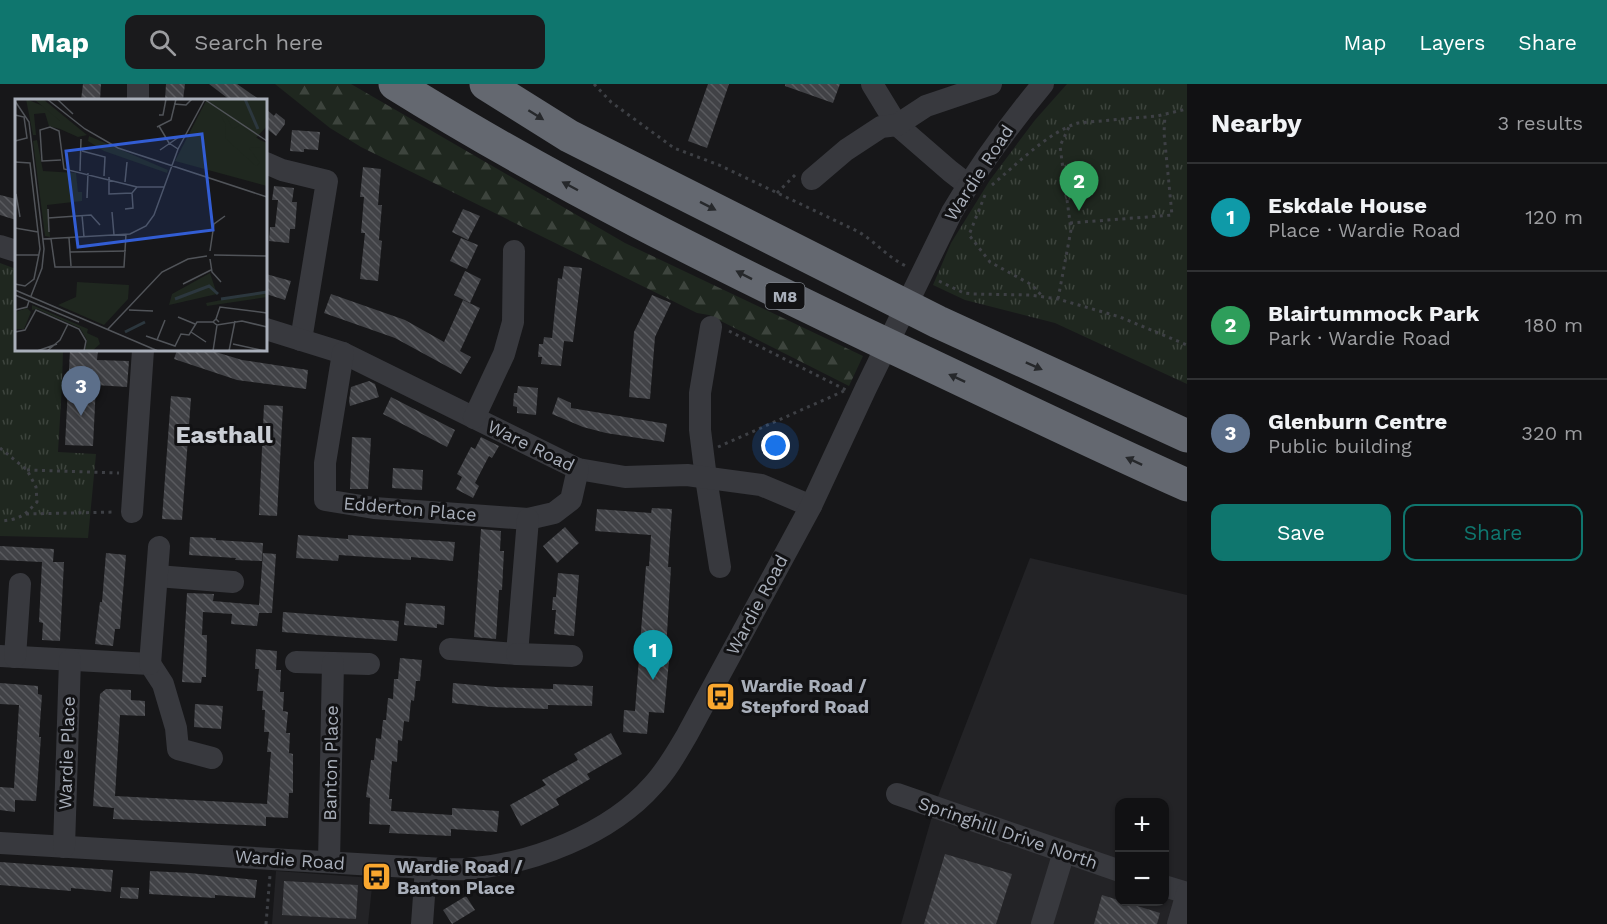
<!DOCTYPE html>
<meta charset="utf-8">
<style>
:root{--surface:#111113;--page:#1a1a1c;--text:#f1f3f6;--muted:#9c9da0;--line:#303133;--accent:#0f766e}
body{margin:0;font-family:"Work Sans",sans-serif;background:var(--page);color:var(--text)}
.controls{position:absolute;right:18px;bottom:18px;display:grid;overflow:hidden;border-radius:12px;box-shadow:0 2px 4px #0004}
.controls button{width:54px;height:54px;display:grid;place-items:center;padding:0;border:0;border-bottom:2px solid var(--line);background:var(--surface);color:var(--text);font:30px sans-serif}
.you{position:absolute;left:776px;top:362px;width:21px;height:21px;margin:-15px;border:4px solid #fff;border-radius:50%;background:#1a73e8;box-shadow:0 0 0 9px #1a73e833}
.badge{display:grid;place-items:center;width:39px;height:39px;border-radius:50%;background:var(--accent);color:#fff;font-size:20px;font-weight:700}
.pin{position:absolute;translate:-50% -50px;filter:drop-shadow(0 2px 3px #0008)}
.pin::after{content:'';position:absolute;top:32px;width:21px;height:18px;background:inherit;clip-path:polygon(0 0,100% 0,50% 100%)}
.list{margin:0;padding:0;list-style:none}
h2{display:flex;justify-content:space-between;align-items:center;height:78px;margin:0;padding:0 24px;font-size:26px}
h2 small{font-size:20px;font-weight:400;color:var(--muted)}
.list li{display:grid;grid-template-columns:39px 1fr auto;gap:18px;align-items:center;box-sizing:border-box;height:108px;padding:0 24px;border-top:2px solid var(--line)}
.list b{display:block;font-size:22px;white-space:nowrap}
.list p{margin:0;font-size:20px;white-space:nowrap;color:var(--muted)}
.list em{font-size:20px;font-style:normal;color:var(--muted)}
.actions{display:flex;gap:12px;padding:18px 24px}
.actions a{flex:1;padding:14px 0;border:2px solid var(--accent);border-radius:12px;text-align:center;font-size:21px;color:var(--accent)}
.actions .main{background:var(--accent);color:#fff}
.icon{flex:none;width:33px;height:33px;fill:none;stroke:currentColor;stroke-width:2;stroke-linecap:round;stroke-linejoin:round}
.map{position:relative;flex:none;width:1187px;height:840px;overflow:hidden}
header{display:flex;align-items:center;gap:36px;box-sizing:border-box;height:84px;padding:0 30px;background:var(--accent);color:#fff}
header strong{font-size:28px}
nav{display:flex;gap:33px;margin-inline-start:auto;font-size:21px}
.search{width:420px;height:54px;background:var(--page);display:flex;align-items:center;gap:15px;box-sizing:border-box;padding:0 21px;border-radius:12px;color:var(--muted);font-size:22px}
main{display:flex}
aside{flex:1;background:var(--surface)}
.map>svg:first-child{display:block}
</style>
<header>
<strong>Map</strong>
<div class="search"><svg class="icon" aria-label="search" viewBox="0 0 24 24"><circle cx="10" cy="10" r="6"/><path d="M15 15l6 6"/></svg>Search here</div>
<nav><a>Map</a><a>Layers</a><a>Share</a></nav>
</header>
<main>
<div class="map">
<svg width="1187" height="840" viewBox="0 0 1187 840">
<defs>
<pattern id="grass-tufts" width="24" height="20" patternUnits="userSpaceOnUse" patternTransform="scale(1.5)"><rect width="24" height="20" fill="#1f271f"/><path d="M3 7l-1-3M5 7V3M7 7l1-3M15 17l-1-3M17 17v-4M19 17l1-3" fill="none" stroke="#3d443d"/></pattern>
<pattern id="forest-firs" width="22" height="20" patternUnits="userSpaceOnUse" patternTransform="scale(1.5)"><rect width="22" height="20" fill="#1f271f"/><path d="M5 1l3.5 6h-7zM16 11l3.5 6h-7z" fill="#3d443d"/></pattern>
<pattern id="building-back-hatch" width="6" height="6" patternUnits="userSpaceOnUse" patternTransform="scale(1.5)"><rect width="6" height="6" fill="#414246"/><path d="M-1 5l2 2M0 0l6 6M5-1l2 2" fill="none" stroke="#5a5b5f"/></pattern>
</defs>
<rect width="100%" height="100%" fill="#171719"/>
<!-- built -->
<g fill="#232326" fill-rule="evenodd">
<path d="M1030,474l157,37v329h-286l36,-125zM1120,718h44v100h-44z"/>
<path d="M276,787l97,7 -5,46h-96z"/>
</g>
<!-- grass -->
<g fill="url(#grass-tufts)">
<path d="M1067,0h120v300l-132,-61 -90,-23 -32,-15 18,-42 39,-63 45,-60z"/>
<path d="M0,179l16,6v81h47l-1,35 -4,67 38,2 -8,84 -88,-2z"/>
</g>
<!-- forest -->
<path fill="url(#forest-firs)" d="M275,0h76l274,159 238,113 -14,30 -140,-71 -12,-2 -336,-166 -31,-19z"/>
<!-- building -->
<g fill="url(#building-back-hatch)">
<path d="M83,0h18l-1,16h-19z"/>
<path d="M166,0h19l-2,16h-18z"/>
<path d="M209,0h28l23,16h-30z"/>
<path d="M708,0h21l-22,64 -19,-7z"/>
<path d="M785,0h55l-7,19 -48,-17z"/>
<path d="M266,25l8,7 2,-3 9,7v4l-9,12 -10,-8z"/>
<path d="M292,46l28,2 -2,18 -14,-1v3l-14,-1z"/>
<path d="M363,83l18,2 -3,36h4l-3,35 3,1 -4,40 -18,-2 5,-46h-4l3,-36h-4z"/>
<path d="M274,102l20,2 -2,14h5l-2,27h-5l-1,14 -20,-2 1,-14h5l3,-27h-6z"/>
<path d="M0,111l16,4v21l-16,-5z"/>
<path d="M463,125l17,7 -12,24 -16,-8z"/>
<path d="M461,154l17,7 -11,24 -17,-8z"/>
<path d="M564,182l18,2 -9,74 -9,-1 -3,25 -20,-2 1,-7h-4l1,-13h4l1,-7 8,1 6,-60 4,1z"/>
<path d="M465,187l16,8 -11,24 -16,-8z"/>
<path d="M266,190l25,7 -6,19 -19,-6z"/>
<path d="M331,210l74,26 39,22 19,-42 17,8 -20,43 11,6 -10,17 -66,-36 -71,-25z"/>
<path d="M652,211l19,8 -16,34 -5,62 -21,-2 5,-65z"/>
<path d="M70,266h28l-1,10 32,1 -2,26 -31,-2 -3,61 -28,-1z"/>
<path d="M177,266h32l33,10 66,10 -2,19 -69,-9 -63,-21z"/>
<path d="M369,297l6,3 4,13 -29,9 -1,-5 2,-14z"/>
<path d="M518,302l20,2 -2,27 -19,-2v-6l-4,-1 1,-13h3z"/>
<path d="M171,312l20,2 -9,122 -20,-1z"/>
<path d="M391,313l64,33 -8,17 -64,-33z"/>
<path d="M558,313l13,6v5l96,16 -3,18 -58,-9 -23,-6 -31,-13z"/>
<path d="M264,321l19,1 -6,110 -18,-1z"/>
<path d="M352,353l19,1 -3,51h-18z"/>
<path d="M481,353l18,9 -7,12 -3,-2 -14,27 4,3 -6,12 -17,-9 6,-12 -5,-3 14,-27 4,2z"/>
<path d="M393,384l30,2 -1,20 -30,-2z"/>
<path d="M652,424l20,1 -4,58h3l-5,83h4l-6,63 -15,-1 -2,22 -24,-2 1,-22 11,1 11,-145h3l2,-31 -56,-4 2,-22 54,4z"/>
<path d="M565,443l14,16 -22,20 -14,-17z"/>
<path d="M481,445l20,2 -1,20h4l-2,39h-3l-3,49 -22,-2z"/>
<path d="M298,451l50,4v-4l107,7 -2,19 -42,-4v3l-72,-5 -1,6 -42,-3z"/>
<path d="M190,453l26,1v2l47,3 -1,18 -27,-1 1,-2 -47,-3z"/>
<path d="M0,462l54,3 -1,13h11l-4,79 -18,-1 1,-17 -4,-1 3,-60 -42,-2z"/>
<path d="M106,469l20,2 -6,74h-5l-2,17 -18,-2 5,-42h2z"/>
<path d="M263,469l13,1 -4,59h-13l-2,13 -26,-2 1,-10 -29,-2 -1,23h5l-1,42h-4l-1,6 -19,-1 5,-89 27,1 -1,7 46,4z"/>
<path d="M558,489l21,2 -5,61 -20,-2 2,-24h-4l1,-13h3z"/>
<path d="M406,519l39,3 -1,19 -7,-1v4l-33,-3z"/>
<path d="M283,528l116,9 -2,20 -115,-9z"/>
<path d="M256,565l21,2 -1,19h5l-1,22h4l-1,19 5,1 -2,21h4l-1,20 4,1v39h-4l-1,25 -22,-1v9l-153,-7 1,-11 -21,-2 7,-112 6,-5 25,1v10l14,1v15l-25,-1 -5,81 152,8 4,-52h-4l2,-20h-5l1,-22h-3l1,-19h-6l2,-22h-4z"/>
<path d="M400,574l22,2 -2,21h-4l-2,20 -3,-1 -2,22 -5,-1 -2,20 -4,-1 -1,22 -5,-1 -3,38h3l-1,12 61,4v-7l47,3 -2,21 -46,-3v7l-62,-3 1,-8 -21,-1 1,-26 -4,-1 5,-37h3l2,-22 5,1 2,-19h3l2,-22 5,1 1,-20h4z"/>
<path d="M0,599l38,3v8l4,1 -3,42h2l-5,64 -21,-1v12l-15,-2v-23l14,1 5,-83 -19,-1z"/>
<path d="M453,599l43,4 57,2v-5l40,2 -1,20 -44,-1v4l-57,-2 -39,-4z"/>
<path d="M195,620l28,2 -2,23 -27,-2z"/>
<path d="M611,649l11,21 -35,20 3,5 -34,20 3,6 -38,21 -11,-21 36,-20 -4,-5 36,-20 -4,-6z"/>
<path d="M945,770l67,20 -16,50h-72z"/>
<path d="M0,778l113,8 -2,22 -40,-4v3l-71,-6z"/>
<path d="M150,787l40,2 67,7 -2,18 -40,-3v3l-66,-4z"/>
<path d="M284,797l74,4 -2,34 -74,-4z"/>
<path d="M121,803l18,1 -1,11 -18,-1z"/>
<path d="M1102,811l58,18 -3,11h-63z"/>
<path d="M466,812l9,14 -23,14 -9,-14z"/>
</g>
<g fill="none" stroke-linecap="round" stroke-linejoin="round">
<!-- path -->
<g stroke="#3e4045" stroke-width="3" stroke-dasharray="3 4.5" stroke-linecap="butt">
<path d="M594,0l17,18 63,46 45,17 138,66c18,10 30,26 49,35"/>
<path d="M992,101c24,-20 56,-53 86,-62l79,-7 30,-7"/>
<path d="M777,109l18,-18"/>
<path d="M985,111l-16,40 21,27 42,23 10,11"/>
<path d="M1070,139l102,-8 -8,-82 1,-18"/>
<path d="M939,197l25,12 9,1 57,1 28,4 62,18 67,28"/>
<path d="M1058,215l13,-69 -11,-84 9,-19"/>
<path d="M729,247l117,59"/>
<path d="M718,363l126,-56"/>
<path d="M0,364l27,22 9,17 1,15c-12,13 -18,18 -37,19"/>
<path d="M27,386l92,3"/>
<path d="M26,430l89,-2"/>
<path d="M266,840l4,-49"/>
</g>
<!-- minor -->
<g stroke="#38393e" stroke-width="22">
<path d="M872,0l25,41 53,46 18,14"/>
<path d="M138,16v-16"/>
<path d="M266,79l16,7 45,11 -26,159"/>
<path d="M812,95l34,-29 35,-23 16,-2 29,-19 65,-22"/>
<path d="M0,162l16,5"/>
<path d="M711,243l-11,66v37l6,48 14,89"/>
<path d="M266,245l77,24 235,116 47,8 62,-2 74,10 50,21"/>
<path d="M343,269l-18,110v37l49,8 154,11 26,-6 17,-13 7,-31"/>
<path d="M474,334l30,-64 9,-32 1,-71"/>
<path d="M132,428l11,-162"/>
<path d="M157,492l76,6"/>
<path d="M450,565l67,5 11,-135"/>
<path d="M517,570l55,2"/>
<path d="M0,572l150,8 13,20 13,44 2,21 34,9"/>
<path d="M15,573l5,-73"/>
<path d="M296,578l73,2"/>
<path d="M150,580l9,-117"/>
<path d="M897,710l223,77"/>
<path d="M0,759l426,25c14,1 28,2 41,1 65,-5 143,-35 186,-84 14,-15 24,-33 34,-50l124,-229 55,-118 86,-176c27,-46 57,-87 91,-128"/>
<path d="M64,763l6,-187"/>
<path d="M329,778l4,-199"/>
<path d="M1164,802l23,7"/>
<path d="M422,840l4,-56"/>
<path d="M1042,840l22,-72"/>
<path d="M1178,840l9,-31"/>
</g>
<!-- highway -->
<g stroke="#646870" stroke-width="33">
<path d="M395,0c159,99 327,182 497,263 98,46 196,94 295,138"/>
<path d="M486,0l83,52 369,186 249,114"/>
</g>
</g>
<!-- one-way arrows -->
<defs><path id="oneway-solid" d="M-6-.8H1V-3.2L6.5 0L1 3.2V.8H-6Z" transform="scale(1.5)"/></defs>
<g fill="#26282b">
<use href="#oneway-solid" transform="translate(536 31) rotate(32)"/>
<use href="#oneway-solid" transform="translate(570 102) rotate(-152)"/>
<use href="#oneway-solid" transform="translate(708 122) rotate(27)"/>
<use href="#oneway-solid" transform="translate(744 191) rotate(-153)"/>
<use href="#oneway-solid" transform="translate(1034 282) rotate(24)"/>
<use href="#oneway-solid" transform="translate(957 294) rotate(-155)"/>
<use href="#oneway-solid" transform="translate(1134 377) rotate(-155)"/>
</g>
<!-- icons -->
<defs>
<symbol id="bus-square" viewBox="-11 -11 22 22"><rect x="-9" y="-9" width="18" height="18" rx="4" fill="#f9a72f" stroke="#121214"/><path d="M-5-6H5V4H4V6H2V4H-2V6H-4V4H-5ZM-3.5-4V0h7V-4ZM-3.5 1.2v1.5H-2V1.2ZM2 1.2v1.5H3.5V1.2Z" fill="#111"/></symbol>
</defs>
<g fill-rule="evenodd">
<use href="#bus-square" x="704" y="596" width="33" height="33"/>
<use href="#bus-square" x="360" y="776" width="33" height="33"/>
</g>
<g text-anchor="middle" stroke-width="6" stroke-linejoin="round" paint-order="stroke">
<!-- shield labels -->
<rect fill="#121214" stroke="#7c8088" stroke-width="1.5" x="765.5" y="199" width="39" height="26" rx="4.5"/>
<g font-size="16" font-weight="bold" fill="#a9afba">
<text x="785" y="218">M8</text>
</g>
<!-- street labels -->
<g font-size="18" fill="#a9afba" stroke="#121214">
<text transform="translate(979 89) rotate(-57)" y="6">Wardie Road</text>
<text transform="translate(531 362) rotate(26)" y="6">Ware Road</text>
<text transform="translate(410 425) rotate(5)" y="6">Edderton Place</text>
<text transform="translate(757 521) rotate(-62)" y="6">Wardie Road</text>
<text transform="translate(67 669) rotate(-88)" y="6">Wardie Place</text>
<text transform="translate(331 679) rotate(-89)" y="6">Banton Place</text>
<text transform="translate(1008 749) rotate(19)" y="6">Springhill Drive North</text>
<text transform="translate(290 776) rotate(4)" y="6">Wardie Road</text>
</g>
<!-- poi labels -->
<g font-size="18" font-weight="bold" fill="#a9afba" stroke="#121214" text-anchor="start">
<text x="741" y="608">Wardie Road /<tspan x="741" dy="21">Stepford Road</tspan></text>
<text x="397" y="789">Wardie Road /<tspan x="397" dy="21">Banton Place</tspan></text>
</g>
<!-- district labels -->
<g font-size="24" font-weight="bold" fill="#caced5" stroke="#121214">
<text x="224" y="359">Easthall</text>
</g>
</g>
<!-- overview -->
<g transform="translate(15 15)">
<rect width="252" height="252" fill="#171719"/>
<path d="M11,0l22,9 12,13v8l-11,-3 -4,-13 -11,1 2,21h-3zM192,0h60v27l-11,12 11,5v43l-92,-25zM22,41l6,31 33,2 2,19h4v9l-35,4 3,32 -5,-1 -12,-95zM195,174l7,21 -48,11 3,-11zM17,206l56,24 -1,4 11,5 2,6 -8,7h-7l2,-11 -7,-12 -43,-19 -5,1zM12,209l4,4 -7,17h-9v-17z" fill="#1f271f"/>
<path d="M19,0h9l44,36 -9,2 -18,-8v-8zM208,12l10,18 7,-4 21,16v6l-12,1 11,15 -4,3 -31,-28 1,-13 -6,-11zM74,37l79,34 -1,3 -63,-22 -16,-10zM252,192v6l-60,9 -1,-3z" fill="#1f271f"/>
<path d="M62,183l52,3 -1,14 -24,26 -46,-20 18,-8z" fill="#1f271f"/>
<path fill="none" stroke="#2c373e" stroke-width="3" d="M230,0l13,30M160,200l34,-13 9,8M206,200l46,-7M110,233l20,-10"/>
<path fill="none" stroke="#515459" stroke-width="1.5" d="M32,0l38,30 33,19 149,49M42,0l16,15M189,0l63,42M0,2l14,21 15,127 -2,19 -11,28M159,5l12,1 6,-6M0,16l9,2 3,21 -12,3M144,16h4l3,-16M144,27l10,17 9,6M142,28l14,-7 5,-21M145,51l19,-13M67,52l23,6 -1,19M46,61l-19,1 -2,-31 10,-3 9,4 5,38 73,18h27M0,63l15,1 10,86 -6,30 -9,7 -10,-2M65,72l1,-32M94,78v17l23,-1 5,-6M110,83l2,-20M1,95l4,23M72,99l1,-25M33,110l1,23M110,110l8,-1 -1,-15M97,113l2,23M67,116l2,22M33,119l43,-3 9,10M0,129l23,4M54,139l2,28M28,140l87,-5 16,-8 8,-11 24,-66 27,-50M36,140l4,28h69l2,-33M195,152l4,-27 11,-8M55,153l56,-1M0,156h24M199,156l53,1M195,160l2,13 9,10M168,185l28,-14M0,191l143,61M0,196l64,27M0,211l12,-3 2,-6M114,211l24,1M163,218l17,7M201,220l4,-12 47,6M204,223l-3,-3 -3,3 4,3 25,-4 25,6M93,230l54,-57 26,-13 19,-3M0,233l10,-2 11,-20 43,19 7,12 -2,10M176,233l15,10M131,237l29,10 6,-12 8,1 8,-13h16M142,241l8,-20M218,245l32,7M22,252l20,-7M32,252l13,-11 8,-16M198,252l4,-26M214,252l6,-30"/>
<path fill="#325dd4" fill-opacity="0.15" stroke="#325dd4" stroke-width="3" d="M187,35l11,96 -135,17 -12,-96z"/>
<rect width="252" height="252" fill="none" stroke="#a9afba" stroke-width="3"/>
</g>
</svg>
<div class="controls">
<button>+</button>
<button>−</button>
</div>
<div class="you"></div>
<div class="pin badge" style="left:653px;top:596px;background:#0f9aa8">1</div>
<div class="pin badge" style="left:1079px;top:127px;background:#2e9e5b">2</div>
<div class="pin badge" style="left:81px;top:332px;background:#5c6f8a">3</div>
</div>
<aside>
<h2>Nearby<small>3 results</small></h2>
<ul class="list">
<li><span class="badge" style="background:#0f9aa8">1</span><div><b>Eskdale House</b><p>Place · Wardie Road</p></div><em>120 m</em></li>
<li><span class="badge" style="background:#2e9e5b">2</span><div><b>Blairtummock Park</b><p>Park · Wardie Road</p></div><em>180 m</em></li>
<li><span class="badge" style="background:#5c6f8a">3</span><div><b>Glenburn Centre</b><p>Public building</p></div><em>320 m</em></li>
</ul>
<div class="actions"><a class="main">Save</a><a>Share</a></div>
</aside>
</main>
